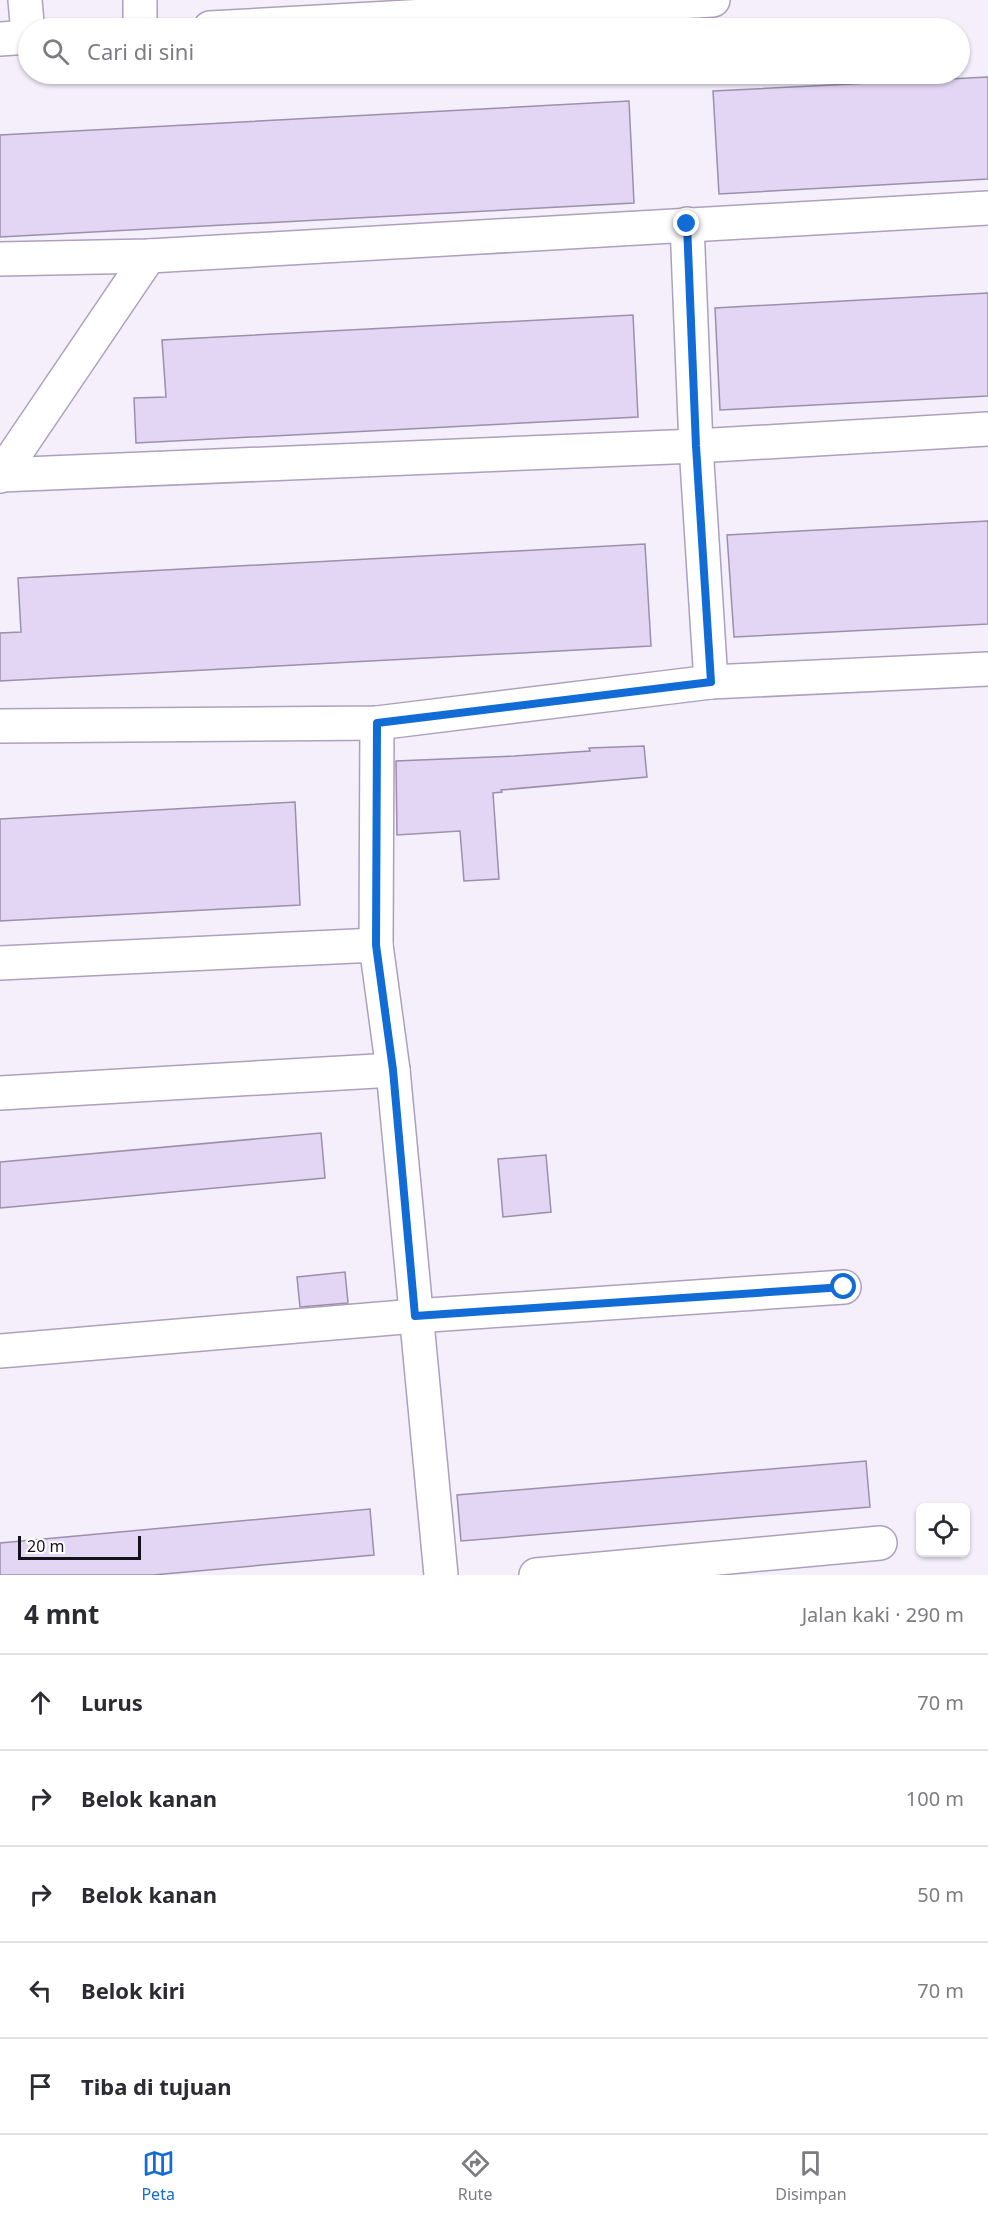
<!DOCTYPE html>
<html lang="id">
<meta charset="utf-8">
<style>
:root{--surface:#fff;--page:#f7f7f7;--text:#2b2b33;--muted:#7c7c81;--line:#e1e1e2;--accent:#126cd6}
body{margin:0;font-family:"Noto Sans",sans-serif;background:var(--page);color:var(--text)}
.controls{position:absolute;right:18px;bottom:18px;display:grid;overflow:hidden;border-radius:9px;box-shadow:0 2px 4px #0004}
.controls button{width:54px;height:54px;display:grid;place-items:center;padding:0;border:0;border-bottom:2px solid var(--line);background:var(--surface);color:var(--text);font:30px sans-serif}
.scale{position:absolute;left:18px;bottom:15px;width:123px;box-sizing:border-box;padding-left:6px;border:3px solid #15111b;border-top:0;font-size:16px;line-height:21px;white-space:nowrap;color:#15111b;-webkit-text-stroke:4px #fff;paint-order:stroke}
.stop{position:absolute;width:18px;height:18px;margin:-14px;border:4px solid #126cd6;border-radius:50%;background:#fff}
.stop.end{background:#126cd6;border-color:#fff;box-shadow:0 2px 6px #0008}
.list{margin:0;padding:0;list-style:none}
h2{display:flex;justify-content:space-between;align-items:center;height:78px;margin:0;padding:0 24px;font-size:26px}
h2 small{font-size:20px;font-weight:400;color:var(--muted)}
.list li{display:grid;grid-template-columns:39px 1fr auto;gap:18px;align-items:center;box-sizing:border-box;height:96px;padding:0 24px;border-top:2px solid var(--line)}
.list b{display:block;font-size:22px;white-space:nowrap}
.list em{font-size:20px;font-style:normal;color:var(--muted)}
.icon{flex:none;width:33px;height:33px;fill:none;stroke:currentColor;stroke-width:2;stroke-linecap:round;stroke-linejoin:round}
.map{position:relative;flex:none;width:988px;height:1575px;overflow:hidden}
.search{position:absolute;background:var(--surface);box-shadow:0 2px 4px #0004;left:18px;right:18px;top:18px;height:66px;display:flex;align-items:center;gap:15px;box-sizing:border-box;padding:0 21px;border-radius:33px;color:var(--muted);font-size:22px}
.sheet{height:558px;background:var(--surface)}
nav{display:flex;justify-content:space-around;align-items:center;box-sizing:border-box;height:84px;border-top:2px solid var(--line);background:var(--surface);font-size:16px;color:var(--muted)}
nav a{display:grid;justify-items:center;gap:3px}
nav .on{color:var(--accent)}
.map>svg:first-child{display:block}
</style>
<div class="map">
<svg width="988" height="1575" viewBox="0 0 988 1575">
<rect width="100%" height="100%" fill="#f4effb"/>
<!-- building -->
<g fill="#e3d6f4" stroke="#9b8fab" stroke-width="1.5">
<path d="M988,77v102l-269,15 -6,-103z"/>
<path d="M629,101l5,102 -634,34v-102z"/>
<path d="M988,293v103l-268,14 -5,-102z"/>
<path d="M633,315l5,102 -502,26 -2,-45 32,-1 -4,-57z"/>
<path d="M988,521v103l-254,13 -7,-102z"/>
<path d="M645,544l6,102 -651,35v-48l21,-1 -3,-54z"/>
<path d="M644,746l3,31 -146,13 1,2 -9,1 6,86 -35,2 -4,-50 -63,4 -1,-74 118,-5 76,-5 -1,-3z"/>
<path d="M295,802l5,103 -300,16v-102z"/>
<path d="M321,1133l4,45 -325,30v-46z"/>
<path d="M546,1155l5,57 -48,5 -5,-58z"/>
<path d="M345,1272l3,31 -48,4 -3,-30z"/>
<path d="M866,1461l4,46 -409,34 -4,-46z"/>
<path d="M370,1509l4,46 -221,20h-153v-32z"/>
</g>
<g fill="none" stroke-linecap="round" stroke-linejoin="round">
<defs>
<g id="minor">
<path d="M25,0l3,34"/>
<path d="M140,0v28"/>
<path d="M210,28l503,-28"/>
<path d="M0,39l28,-2"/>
<path d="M687,224l9,222 15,236"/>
<path d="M0,259l149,-3 839,-48"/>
<path d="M1,475l695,-29 292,-17"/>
<path d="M0,476l149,-220"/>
<path d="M377,723l-1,222 17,125 48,505"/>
<path d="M0,726l377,-3 334,-41 277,-13"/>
<path d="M0,963l376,-18"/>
<path d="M0,1093l393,-23"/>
<path d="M0,1351l415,-35 429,-29"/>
<path d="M536,1575l344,-32"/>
</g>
</defs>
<!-- minor casing -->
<use href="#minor" stroke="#ada0bd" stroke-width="36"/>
<!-- minor -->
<use href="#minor" stroke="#fff" stroke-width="33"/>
</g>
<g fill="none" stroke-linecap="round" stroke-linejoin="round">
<!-- route -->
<path stroke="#126cd6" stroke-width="8" d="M687,224l9,222 15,236 -334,41 -1,222 17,125 22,246 429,-29"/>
</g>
</svg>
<div class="controls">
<button><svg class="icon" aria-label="locate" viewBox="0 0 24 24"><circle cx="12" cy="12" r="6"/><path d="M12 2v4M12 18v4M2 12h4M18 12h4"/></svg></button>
</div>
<div class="scale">20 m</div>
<div class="stop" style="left:844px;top:1287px"></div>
<div class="stop end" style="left:687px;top:224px"></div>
<div class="search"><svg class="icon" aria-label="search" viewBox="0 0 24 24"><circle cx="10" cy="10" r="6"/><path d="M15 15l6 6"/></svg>Cari di sini</div>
</div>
<section class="sheet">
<h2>4 mnt<small>Jalan kaki · 290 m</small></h2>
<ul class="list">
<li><svg class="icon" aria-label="ahead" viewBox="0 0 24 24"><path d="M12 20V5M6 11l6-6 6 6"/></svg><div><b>Lurus</b></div><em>70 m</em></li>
<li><svg class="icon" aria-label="right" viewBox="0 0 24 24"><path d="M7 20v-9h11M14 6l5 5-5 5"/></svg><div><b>Belok kanan</b></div><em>100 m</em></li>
<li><svg class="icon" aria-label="right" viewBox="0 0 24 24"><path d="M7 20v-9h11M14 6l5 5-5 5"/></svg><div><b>Belok kanan</b></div><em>50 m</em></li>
<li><svg class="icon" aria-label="left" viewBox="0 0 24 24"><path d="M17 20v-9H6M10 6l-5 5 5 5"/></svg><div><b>Belok kiri</b></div><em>70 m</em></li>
<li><svg class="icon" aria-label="arrive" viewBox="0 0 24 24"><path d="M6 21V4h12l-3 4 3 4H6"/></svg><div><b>Tiba di tujuan</b></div></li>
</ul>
</section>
<nav>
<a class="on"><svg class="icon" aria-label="map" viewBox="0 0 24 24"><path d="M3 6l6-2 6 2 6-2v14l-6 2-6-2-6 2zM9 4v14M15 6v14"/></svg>Peta</a>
<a><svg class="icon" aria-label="directions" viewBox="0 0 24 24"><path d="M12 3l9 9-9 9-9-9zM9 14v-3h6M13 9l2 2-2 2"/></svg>Rute</a>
<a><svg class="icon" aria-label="saved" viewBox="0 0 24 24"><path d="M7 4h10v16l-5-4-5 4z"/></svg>Disimpan</a>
</nav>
